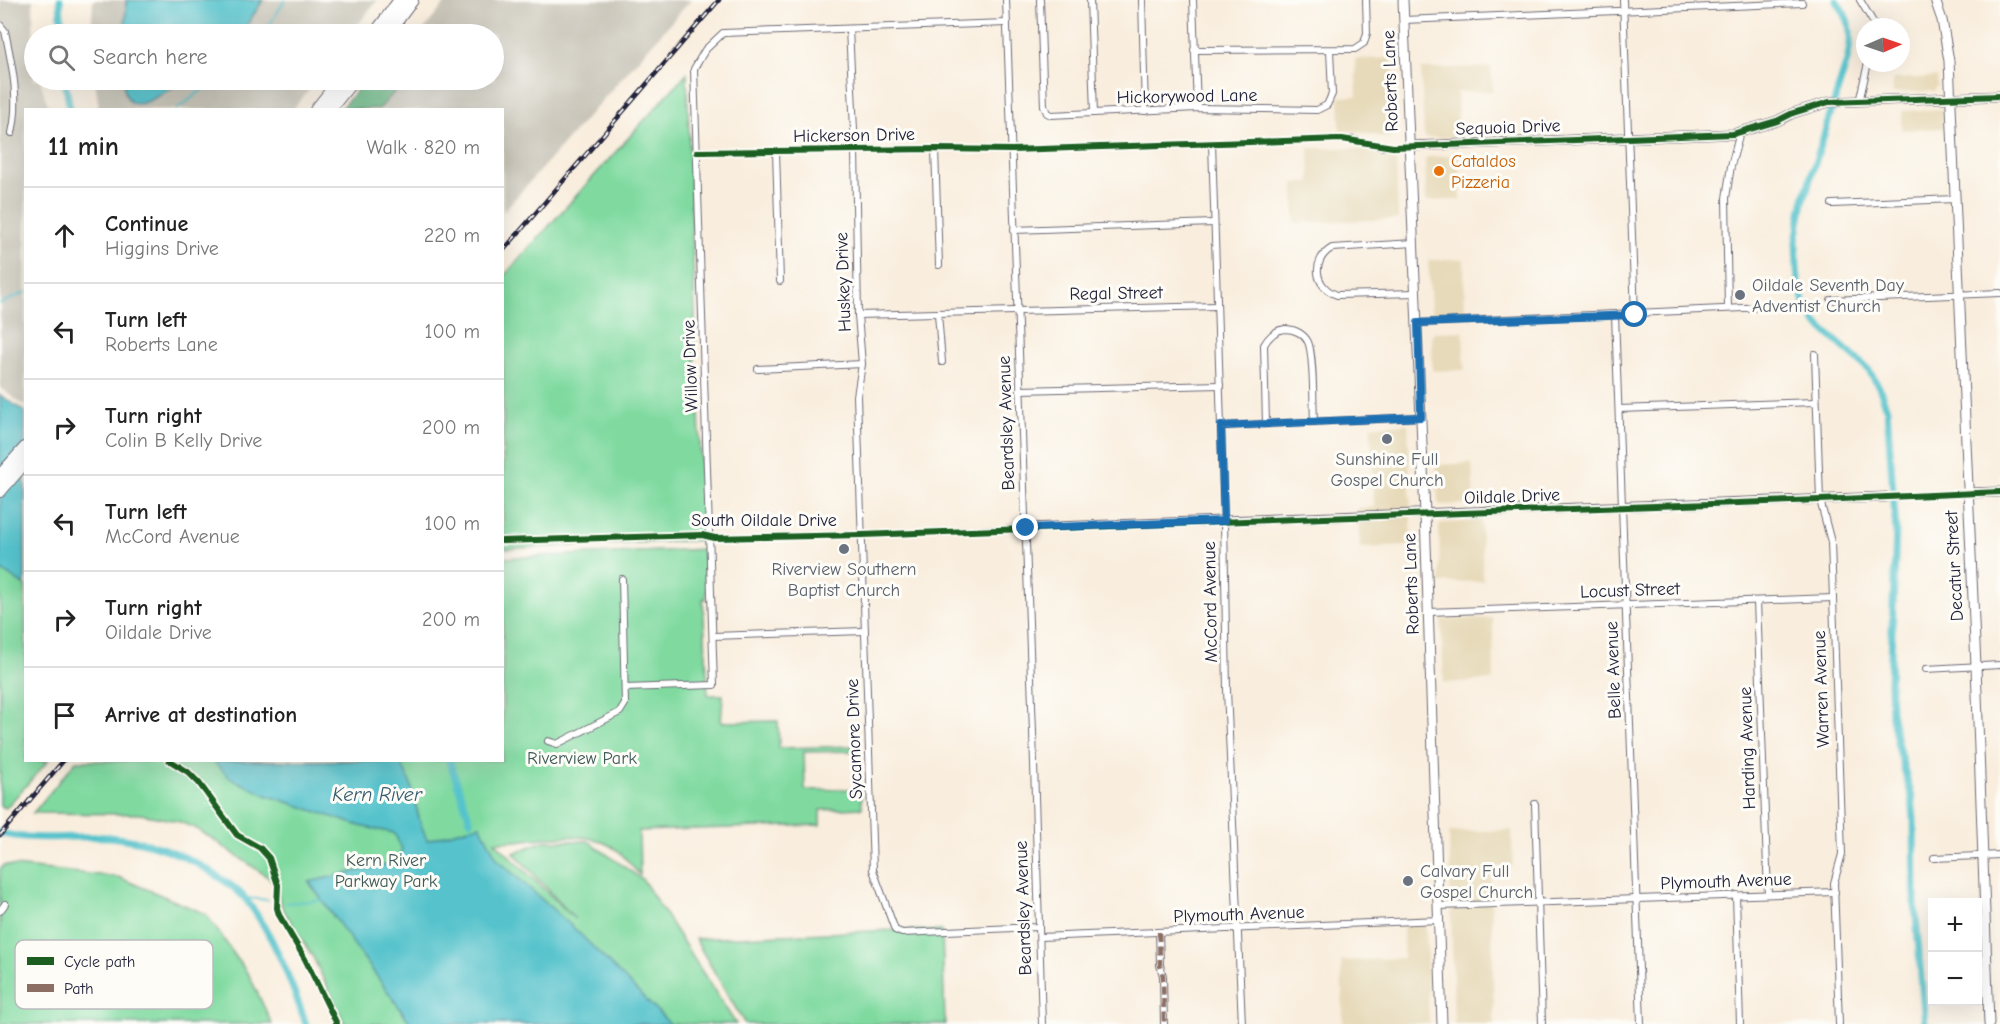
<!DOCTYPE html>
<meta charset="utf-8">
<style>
:root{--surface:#fff;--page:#f6f6f6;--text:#222;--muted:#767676;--line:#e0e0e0}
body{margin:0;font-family:"Comic Neue",sans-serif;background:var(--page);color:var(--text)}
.controls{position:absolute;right:18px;bottom:18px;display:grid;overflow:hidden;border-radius:0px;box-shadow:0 6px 24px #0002}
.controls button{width:54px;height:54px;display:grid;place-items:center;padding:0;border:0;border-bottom:2px solid var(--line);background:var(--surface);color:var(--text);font:30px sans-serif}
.compass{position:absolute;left:1856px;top:18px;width:54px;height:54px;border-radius:50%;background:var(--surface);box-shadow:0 6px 24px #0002;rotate:88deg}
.stop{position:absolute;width:18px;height:18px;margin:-14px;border:4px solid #1f6fb2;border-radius:50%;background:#fff}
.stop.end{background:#1f6fb2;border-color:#fff;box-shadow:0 2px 6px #0008}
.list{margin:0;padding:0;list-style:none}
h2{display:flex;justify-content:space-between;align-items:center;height:78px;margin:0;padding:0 24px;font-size:26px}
h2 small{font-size:20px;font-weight:400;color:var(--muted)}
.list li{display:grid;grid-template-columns:39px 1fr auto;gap:18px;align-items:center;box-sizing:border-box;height:96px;padding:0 24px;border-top:2px solid var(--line)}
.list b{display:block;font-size:22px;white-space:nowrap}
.list p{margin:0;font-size:20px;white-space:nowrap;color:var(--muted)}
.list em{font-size:20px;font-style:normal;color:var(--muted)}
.icon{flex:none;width:33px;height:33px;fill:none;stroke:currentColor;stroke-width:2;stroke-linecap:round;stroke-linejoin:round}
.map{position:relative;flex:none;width:2000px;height:1024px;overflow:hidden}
.search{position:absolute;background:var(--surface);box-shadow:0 6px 24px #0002;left:24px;top:24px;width:480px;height:66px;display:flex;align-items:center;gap:15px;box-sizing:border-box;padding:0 21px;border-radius:33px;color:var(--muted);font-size:22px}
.panel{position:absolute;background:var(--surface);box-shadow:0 6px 24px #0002;left:24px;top:108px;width:480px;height:654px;border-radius:0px}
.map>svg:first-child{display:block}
</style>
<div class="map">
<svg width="2000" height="1024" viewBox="0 0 2000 1024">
<rect width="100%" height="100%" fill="#fdfcf7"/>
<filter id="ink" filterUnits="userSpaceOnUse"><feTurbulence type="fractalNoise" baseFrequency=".0167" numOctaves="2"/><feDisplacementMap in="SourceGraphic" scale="12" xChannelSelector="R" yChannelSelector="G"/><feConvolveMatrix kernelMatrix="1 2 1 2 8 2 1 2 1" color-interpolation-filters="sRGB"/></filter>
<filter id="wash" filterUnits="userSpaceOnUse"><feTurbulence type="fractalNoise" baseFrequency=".008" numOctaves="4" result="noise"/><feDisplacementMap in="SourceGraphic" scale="24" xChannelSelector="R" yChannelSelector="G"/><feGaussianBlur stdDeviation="1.35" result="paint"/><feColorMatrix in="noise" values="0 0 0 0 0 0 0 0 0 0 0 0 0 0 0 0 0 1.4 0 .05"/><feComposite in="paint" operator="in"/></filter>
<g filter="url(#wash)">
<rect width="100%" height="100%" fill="#f9eede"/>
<!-- built -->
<g fill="#e7daba">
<path d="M1392,58l4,72 -7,8 -35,-7h-14l-1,-34 18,-1 -2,-37z"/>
<path d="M1491,67l2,24 -36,1 1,45 -32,1 -2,-3 -3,-66z"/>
<path d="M1937,77l1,8 -4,6 -41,2 -1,-14z"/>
<path d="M1942,109l1,19 -41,2v-19z"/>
<path d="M1309,148h43l27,6 14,2 3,5 2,58 -103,4 -1,-40 16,-1z"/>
<path d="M1459,155l2,45 -35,1 -1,-42 3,-2z"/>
<path d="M1464,259l1,56 -29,1 -5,-5 -3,-51z"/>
<path d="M1463,331l2,39 -33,1v-36l2,-3z"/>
<path d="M1408,424l4,122 -52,2 -2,-40 16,-1 -3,-81z"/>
<path d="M1472,463l2,41 -34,1 -2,-3 -2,-37z"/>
<path d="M1481,521l2,60 -43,2 -1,-58 3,-2z"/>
<path d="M1493,618l1,62 -50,3 -3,-63z"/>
<path d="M1512,830l1,36 -22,1 3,157h-40l-5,-192z"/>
<path d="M1426,918l3,106h-86l-2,-63 62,-3v-39z"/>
</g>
<!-- industrial -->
<g fill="#c8c4b8">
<path d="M0,0h33l1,80h6l9,29 -23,1 -1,296 -25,-18z"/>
<path d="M93,0h284l-26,34h-260z"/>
<path d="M448,0h243l-188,212 -1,-102h-144l25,-30h111v-46h-74z"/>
<path d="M95,80h222l-25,30 -193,-1z"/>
</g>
<!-- green -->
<g fill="#80daa0" stroke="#517e6e" stroke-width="1.5">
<path d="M687,73l9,275 -2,20 4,20 6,152 -201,9v-272z"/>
<path d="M25,486l1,274 22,1 -42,47 -6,-2v-290z"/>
<path d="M705,549l1,50h-3l5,96h15l-2,27 57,-1 1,27 81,-2v5l-56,1 1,38 56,-1 1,19 -42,2v15l-181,6 1,44c-7,-7 -14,-17 -22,-24 -33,-27 -85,-8 -123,-9l80,77 -61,-66 30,-12h44l55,39 93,144h-391l-32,-67 -29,-46 -12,-31 -64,-44 -15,-9 -16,-6 -37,-7 -107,-1 43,-52 426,-1 1,-202z"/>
<path d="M4,865l114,12 88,37 44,63 22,47h-272v-155z"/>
<path d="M895,930l47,1 3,93h-200l-50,-85z"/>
</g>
<!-- forest -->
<path fill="#68ba86" stroke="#456e60" stroke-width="1.5" d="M366,80h39l-26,29h-39z"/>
<!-- water -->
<g fill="#56c3cc" stroke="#3c7284" stroke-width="1.5">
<path d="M126,0h137l-22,34h-116z"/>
<path d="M124,80h59c-17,11 -60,47 -59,0z"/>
<path d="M0,395l25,17v174l-25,-17z"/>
<path d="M213,761h187l11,24 9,37 7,18 53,-15 18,35 78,70 94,94h-259l-102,-142 88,-20 5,-13 -8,-16 -34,-7 -94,-31 -36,-17z"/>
</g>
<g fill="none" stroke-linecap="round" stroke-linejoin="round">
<!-- stream -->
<g stroke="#56c3cc" stroke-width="2">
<path d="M264,34l21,-34"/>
<path d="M176,110l39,-30"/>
<path d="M0,304l26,-12"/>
<path d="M470,820l3,11"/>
<path d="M246,898l22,2"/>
<path d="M286,903l38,-3"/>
</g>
<!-- canal -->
<g stroke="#56c3cc" stroke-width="7">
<path d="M60,0l2,34"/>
<path d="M1836,0c16,22 17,35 11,61l-44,141 -7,39 1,29 2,17 6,18 11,18 52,46 11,18 8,22 9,122 -6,151 1,30 6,30 15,56 2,21 1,84 10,121"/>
<path d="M65,80l5,30"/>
<path d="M449,760l21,60"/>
<path d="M0,833c35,9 73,2 109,4 43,4 80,18 114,43 9,6 18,12 24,21 28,36 44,81 59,123"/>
</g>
</g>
</g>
<g filter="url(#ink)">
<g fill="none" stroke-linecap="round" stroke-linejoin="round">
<defs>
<g id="street">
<path d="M1006,0l27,732 9,292"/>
<path d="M1040,0l4,106 3,7 4,2 146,-7 120,2 10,-5 5,-11 -2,-44"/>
<path d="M1090,0l4,113"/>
<path d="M1142,0l3,111"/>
<path d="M1193,0l4,108"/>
<path d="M1623,0l12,314"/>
<path d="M1860,0l16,27"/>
<path d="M1404,20l398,-17"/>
<path d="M0,25l5,6c7,34 15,68 7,102"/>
<path d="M849,29l6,121 3,165 4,49 -5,32 16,474 22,60 7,3 137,-6"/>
<path d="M1194,50l161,-1 9,-6 3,-10 -1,-33"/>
<path d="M1859,102l9,-39"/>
<path d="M1212,143l12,378 3,169 15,334"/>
<path d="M935,149l4,116"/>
<path d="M776,151l4,130"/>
<path d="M697,152l238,-3 77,1 330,-11h9l33,8 26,-1"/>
<path d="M1832,204l123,-5"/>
<path d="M1014,230l200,-7"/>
<path d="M1414,243l-82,5c-21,12 -18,39 5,47l79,-2"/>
<path d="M1831,300l169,-7"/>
<path d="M1728,308l-2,-110 5,-32 9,-34"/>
<path d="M938,314l4,48"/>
<path d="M858,315l359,-9"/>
<path d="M1615,315l26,709"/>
<path d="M1417,323l370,-17"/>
<path d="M1815,354l5,146 11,42 11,312 -8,29 5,141"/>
<path d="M758,369l104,-5"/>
<path d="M1020,390l200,-5"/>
<path d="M1619,409l197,-7"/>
<path d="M1266,424l-2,-79c5,-9 11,-15 21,-16 10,0 19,5 23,13 6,12 5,64 6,80"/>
<path d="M1221,426l200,-9"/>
<path d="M1886,497l81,-4"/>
<path d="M502,541l200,-6 13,3 147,-3 164,-7"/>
<path d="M1757,601l11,293"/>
<path d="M1428,612l405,-14"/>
<path d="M713,636l152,-5"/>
<path d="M1926,669l74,-4"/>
<path d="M625,688l89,-3 -20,-616 11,-19 18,-17 284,-10"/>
<path d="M548,741l9,3 63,-32 5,-8 -3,-125"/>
<path d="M1535,804l7,220"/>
<path d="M1934,858l66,-3"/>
<path d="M1736,895l4,129"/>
<path d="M1439,906l396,-14"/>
<path d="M0,911l5,-7"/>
<path d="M1159,932l1,33 3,11 1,48"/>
<path d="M1040,937l399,-17"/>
</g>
<g id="secondary">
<path d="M1403,0l22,514 17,510"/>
<path d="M1935,0l7,20 7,41 27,605 13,358"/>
<path d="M1410,146l323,-12 44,-13 16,-8 36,-11 171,-6"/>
<path d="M1967,493l33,-1"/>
<path d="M1026,528l860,-31"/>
</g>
<g id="highway">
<path d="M375,34l25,-34"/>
<path d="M387,34l25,-34"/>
<path d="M316,110l24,-30"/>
<path d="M329,110l24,-30"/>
<path d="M0,476l26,-29"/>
<path d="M0,491l26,-30"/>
</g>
</defs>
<!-- street casing -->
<use href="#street" stroke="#6d6974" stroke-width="8"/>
<!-- secondary casing -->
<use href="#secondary" stroke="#6d6974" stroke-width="11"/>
<!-- highway casing -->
<use href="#highway" stroke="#6d6974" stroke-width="14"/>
<!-- street -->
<use href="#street" stroke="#fff" stroke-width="6"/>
<!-- secondary -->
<use href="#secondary" stroke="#fff" stroke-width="9"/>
<!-- highway -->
<use href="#highway" stroke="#fff" stroke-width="12"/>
<defs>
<g id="rail">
<path d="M502,252l217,-252"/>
<path d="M0,835l64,-75"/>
</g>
</defs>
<!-- rail casing -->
<use href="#rail" stroke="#22223b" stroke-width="4.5"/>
<!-- rail -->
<use href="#rail" stroke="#fdfcf7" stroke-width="2" stroke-dasharray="7" stroke-linecap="butt"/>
<!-- quiet -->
<path stroke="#8d6e63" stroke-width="4.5" stroke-dasharray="9 4.5" stroke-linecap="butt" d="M1159,932l1,33 3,11 1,48"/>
<defs>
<g id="cycleway">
<path d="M697,152l238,-3 77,1 330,-11 51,8 340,-13 44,-13 16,-8 36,-11 171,-6"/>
<path d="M502,541l200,-6 13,3 147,-3 958,-35 180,-8"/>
<path d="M169,760l19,12 11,11 38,52 23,13 9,10 9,27 -1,23 2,7 26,44 32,65"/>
</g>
</defs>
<!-- cycleway casing -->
<use href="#cycleway" stroke="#fdfcf7" stroke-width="10"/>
<!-- cycleway -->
<use href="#cycleway" stroke="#1b5e20" stroke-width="6"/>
</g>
</g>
<g fill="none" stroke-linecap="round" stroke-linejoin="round" filter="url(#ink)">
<!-- route -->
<path stroke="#1f6fb2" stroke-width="8" d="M1026,528l198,-7 -3,-95 200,-9 -3,-94 217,-8"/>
</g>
<!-- markers -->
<circle fill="#e8710a" stroke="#fdfcf7" stroke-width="2" cx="1439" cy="171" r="6"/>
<g fill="#6b7280" stroke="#fdfcf7" stroke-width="2">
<circle cx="1740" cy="295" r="6"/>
<circle cx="1387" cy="439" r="6"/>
<circle cx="844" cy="549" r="6"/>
<circle cx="1408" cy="881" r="6"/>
</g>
<g text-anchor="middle" stroke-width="6" stroke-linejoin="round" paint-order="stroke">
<!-- street labels -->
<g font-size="18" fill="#22223b" stroke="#fdfcf7">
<text transform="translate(1390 81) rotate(-92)" y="6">Roberts Lane</text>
<text transform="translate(1187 96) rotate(-1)" y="6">Hickorywood Lane</text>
<text transform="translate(1508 127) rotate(-2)" y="6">Sequoia Drive</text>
<text transform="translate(854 135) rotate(-1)" y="6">Hickerson Drive</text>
<text transform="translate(843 282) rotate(-92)" y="6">Huskey Drive</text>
<text transform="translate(1116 293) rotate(-1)" y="6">Regal Street</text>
<text transform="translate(690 366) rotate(-92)" y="6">Willow Drive</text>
<text transform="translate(1006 423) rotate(-92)" y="6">Beardsley Avenue</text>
<text transform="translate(1512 496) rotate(-2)" y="6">Oildale Drive</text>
<text x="764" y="526">South Oildale Drive</text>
<text transform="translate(1954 566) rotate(-93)" y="6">Decatur Street</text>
<text transform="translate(1411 584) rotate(-92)" y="6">Roberts Lane</text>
<text transform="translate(1630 590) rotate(-2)" y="6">Locust Street</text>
<text transform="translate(1210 602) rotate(-91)" y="6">McCord Avenue</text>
<text transform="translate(1613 670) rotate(-92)" y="6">Belle Avenue</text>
<text transform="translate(1821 689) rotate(-92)" y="6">Warren Avenue</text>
<text transform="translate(854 739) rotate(-92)" y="6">Sycamore Drive</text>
<text transform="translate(1747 748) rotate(-92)" y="6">Harding Avenue</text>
<text transform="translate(1726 881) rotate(-2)" y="6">Plymouth Avenue</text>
<text transform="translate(1023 908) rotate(-92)" y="6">Beardsley Avenue</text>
<text transform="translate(1239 914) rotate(-2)" y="6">Plymouth Avenue</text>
</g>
<!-- food labels -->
<g font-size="18" fill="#c56008" stroke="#fdfcf7" text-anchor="start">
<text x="1451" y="167">Cataldos<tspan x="1451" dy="21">Pizzeria</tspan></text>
</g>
<!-- worship labels -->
<g font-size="18" fill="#5b616d" stroke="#fdfcf7" text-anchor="start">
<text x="1752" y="291">Oildale Seventh Day<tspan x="1752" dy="21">Adventist Church</tspan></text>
<text x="1387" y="465" text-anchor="middle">Sunshine Full<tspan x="1387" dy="21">Gospel Church</tspan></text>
<text x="844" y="575" text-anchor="middle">Riverview Southern<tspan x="844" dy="21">Baptist Church</tspan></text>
<text x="1420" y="877">Calvary Full<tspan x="1420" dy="21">Gospel Church</tspan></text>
</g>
<!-- park labels -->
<g font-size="18" fill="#3e5959" stroke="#fdfcf7">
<text x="582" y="764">Riverview Park</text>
<text x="386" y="866">Kern River<tspan x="386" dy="21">Parkway Park</tspan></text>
</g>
<!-- water labels -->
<g font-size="20" font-style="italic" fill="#345a6e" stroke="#fdfcf7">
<text x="377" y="801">Kern River</text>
</g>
</g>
<!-- legend -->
<rect x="15" y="940" width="198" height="69" rx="9" fill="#fdfcf7" stroke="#bbbbbf" stroke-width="1.5"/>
<rect x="27" y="957" width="27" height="8" fill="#1b5e20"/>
<rect x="27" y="984" width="27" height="8" fill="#8d6e63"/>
<g font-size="16" fill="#22223b">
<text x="64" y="967">Cycle path</text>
<text x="64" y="994">Path</text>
</g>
</svg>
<div class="controls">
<button>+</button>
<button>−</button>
</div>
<svg class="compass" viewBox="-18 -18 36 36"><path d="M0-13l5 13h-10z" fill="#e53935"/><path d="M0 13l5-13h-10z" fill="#767676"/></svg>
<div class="stop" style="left:1635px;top:315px"></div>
<div class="stop end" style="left:1026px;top:528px"></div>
<div class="search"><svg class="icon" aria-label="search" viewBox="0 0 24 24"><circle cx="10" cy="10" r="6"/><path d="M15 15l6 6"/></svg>Search here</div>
<section class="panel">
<h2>11 min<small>Walk · 820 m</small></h2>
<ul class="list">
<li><svg class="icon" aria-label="ahead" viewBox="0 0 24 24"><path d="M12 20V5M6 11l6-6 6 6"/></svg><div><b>Continue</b><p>Higgins Drive</p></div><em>220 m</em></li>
<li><svg class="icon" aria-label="left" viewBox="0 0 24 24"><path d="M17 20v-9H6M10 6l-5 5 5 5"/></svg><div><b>Turn left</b><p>Roberts Lane</p></div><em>100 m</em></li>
<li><svg class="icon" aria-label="right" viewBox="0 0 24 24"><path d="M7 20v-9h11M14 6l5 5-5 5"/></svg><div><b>Turn right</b><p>Colin B Kelly Drive</p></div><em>200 m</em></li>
<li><svg class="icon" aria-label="left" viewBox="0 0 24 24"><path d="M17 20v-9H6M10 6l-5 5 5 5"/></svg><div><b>Turn left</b><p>McCord Avenue</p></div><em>100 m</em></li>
<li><svg class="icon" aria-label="right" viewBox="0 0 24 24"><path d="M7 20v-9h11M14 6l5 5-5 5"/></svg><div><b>Turn right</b><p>Oildale Drive</p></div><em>200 m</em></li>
<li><svg class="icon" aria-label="arrive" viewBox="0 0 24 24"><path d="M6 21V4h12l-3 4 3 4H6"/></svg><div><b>Arrive at destination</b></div></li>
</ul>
</section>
</div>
